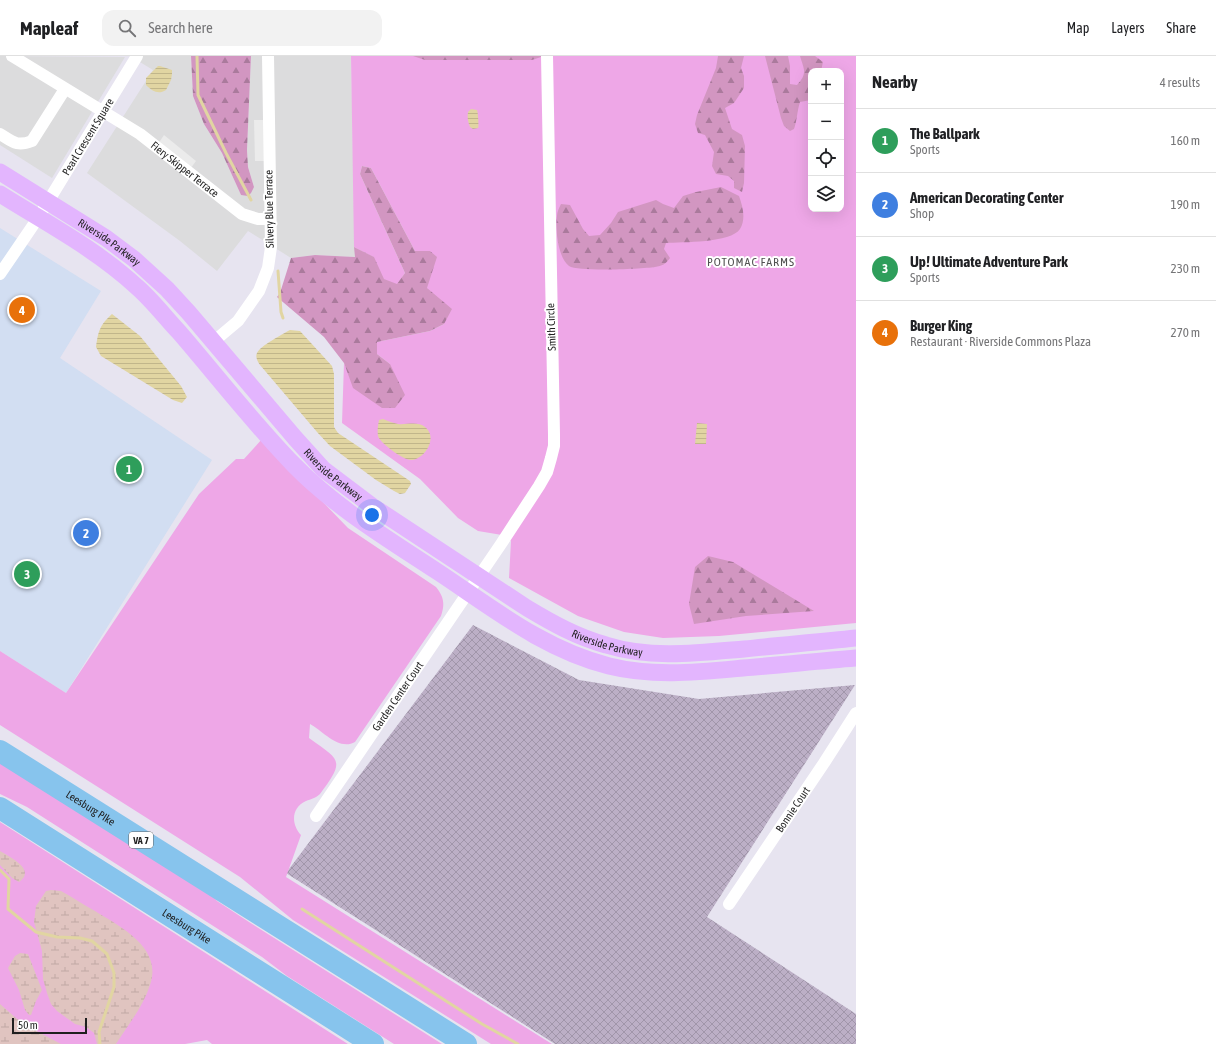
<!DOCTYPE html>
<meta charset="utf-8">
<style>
:root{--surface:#fff;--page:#f2f2f2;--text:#202124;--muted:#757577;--line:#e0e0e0;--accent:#db2777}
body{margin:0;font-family:"Asap Condensed",sans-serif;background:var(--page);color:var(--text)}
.controls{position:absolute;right:12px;top:12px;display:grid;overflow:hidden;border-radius:8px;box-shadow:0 4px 16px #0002}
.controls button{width:36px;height:36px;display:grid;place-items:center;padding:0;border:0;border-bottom:1px solid var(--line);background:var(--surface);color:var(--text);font:20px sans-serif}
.scale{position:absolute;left:12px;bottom:10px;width:75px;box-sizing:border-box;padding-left:4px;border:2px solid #1f1f1f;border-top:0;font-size:11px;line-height:14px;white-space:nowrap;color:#1f1f1f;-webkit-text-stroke:3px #fff;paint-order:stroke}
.you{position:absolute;left:372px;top:459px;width:14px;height:14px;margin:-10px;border:3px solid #fff;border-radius:50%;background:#1a73e8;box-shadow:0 0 0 6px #1a73e833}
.badge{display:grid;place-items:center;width:26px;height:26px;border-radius:50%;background:var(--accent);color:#fff;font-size:13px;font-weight:700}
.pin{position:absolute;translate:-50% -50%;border:2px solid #fff;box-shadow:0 1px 4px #0006}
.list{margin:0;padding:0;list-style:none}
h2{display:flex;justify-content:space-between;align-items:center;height:52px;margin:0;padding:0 16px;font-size:17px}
h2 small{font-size:13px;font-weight:400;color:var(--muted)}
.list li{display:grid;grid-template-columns:26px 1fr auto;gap:12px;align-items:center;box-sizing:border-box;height:64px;padding:0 16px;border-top:1px solid var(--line)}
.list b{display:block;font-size:15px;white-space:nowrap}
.list p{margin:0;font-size:13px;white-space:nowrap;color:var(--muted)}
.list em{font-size:13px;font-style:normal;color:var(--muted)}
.icon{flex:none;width:22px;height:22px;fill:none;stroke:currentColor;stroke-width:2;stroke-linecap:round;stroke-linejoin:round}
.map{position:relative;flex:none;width:856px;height:988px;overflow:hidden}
header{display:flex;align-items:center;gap:24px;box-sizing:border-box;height:56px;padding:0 20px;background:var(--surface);border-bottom:1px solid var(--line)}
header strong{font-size:19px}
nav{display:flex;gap:22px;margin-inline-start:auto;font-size:14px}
.search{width:280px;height:36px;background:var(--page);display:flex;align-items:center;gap:10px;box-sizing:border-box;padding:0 14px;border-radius:12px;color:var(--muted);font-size:15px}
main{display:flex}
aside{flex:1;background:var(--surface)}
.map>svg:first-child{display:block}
</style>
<header>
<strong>Mapleaf</strong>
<div class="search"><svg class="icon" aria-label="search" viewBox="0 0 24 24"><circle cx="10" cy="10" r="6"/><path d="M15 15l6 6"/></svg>Search here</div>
<nav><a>Map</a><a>Layers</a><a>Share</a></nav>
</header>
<main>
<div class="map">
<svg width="856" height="988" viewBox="0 0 856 988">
<defs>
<pattern id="construction-cross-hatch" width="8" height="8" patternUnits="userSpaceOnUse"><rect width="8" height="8" fill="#bcafc6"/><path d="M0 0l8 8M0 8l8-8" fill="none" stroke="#a196aa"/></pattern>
<pattern id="forest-firs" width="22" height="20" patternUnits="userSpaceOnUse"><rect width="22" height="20" fill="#d296c1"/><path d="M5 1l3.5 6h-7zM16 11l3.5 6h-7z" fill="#aa7a9c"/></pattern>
<pattern id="wetland-marsh" width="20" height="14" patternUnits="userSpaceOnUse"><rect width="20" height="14" fill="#e0c4c0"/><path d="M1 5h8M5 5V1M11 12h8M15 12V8" fill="none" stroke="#c0a8a5"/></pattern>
<pattern id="water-rules" width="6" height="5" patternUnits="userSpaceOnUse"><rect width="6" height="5" fill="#e1d5a2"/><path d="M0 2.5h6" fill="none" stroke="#c1b68b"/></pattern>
</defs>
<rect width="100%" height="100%" fill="#e7e4f0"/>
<!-- residential -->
<g fill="#dcdcdd">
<path d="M0,0l125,1 -73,121 -52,-33z"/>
<path d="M130,0h61l2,40 11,28 18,29 19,42 13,-8 -6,-20 -1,-17 4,-94h100l4,201 -40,-2 -24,3 -43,-27 -31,40 -37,-30 -93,-68 66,-103z"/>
</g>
<!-- commercial -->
<path fill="#d2def2" d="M0,172l101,63 -41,67 152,102 -146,233 -66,-42z"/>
<!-- construction -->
<path fill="url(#construction-cross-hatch)" d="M473,569l106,55 120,19 156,-14 -148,232 149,97v30h-301l-269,-171z"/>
<!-- grass -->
<g fill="#eea7e7" fill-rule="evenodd">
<path d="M351,0h505v567l-137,13 -56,2 -39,-6 -46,-16 -69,-38 2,-37 -9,-6 -24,-4 -20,-13 -38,-39 -78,-56 2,-60 10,25 36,-24 -13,-10v-12l53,-11 14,-7 -17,-36 3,-37h-15l-44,-83 -9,-2 -2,8 45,99 -8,12 -14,-6 -10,-22 -19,-10zM811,15h30v138h-30z"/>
<path d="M262,383l86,89 88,59c8,10 9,17 5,29l-86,126c-16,9 -32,-11 -45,-18l-1,14c32,23 36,22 11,56 -4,4 -9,5 -14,7 -15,7 -15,23 -5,34l-15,42 266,167h-61l-198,-124 -53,-43 -240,-152v-74l66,42 133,-199 37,-35h8z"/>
<path d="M0,704l210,133 7,8 32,21 193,122h-48l-107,-68 -25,-19 -235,-150 -27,-13z"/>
<path d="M0,766l348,222h-136l-5,-4 -22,4h-185z"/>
</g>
<!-- forest -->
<g fill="url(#forest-firs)">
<path d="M191,0h60l-4,94 1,17 6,20 -3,6 -3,3 -7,-1 -19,-42 -18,-29 -11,-28z"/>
<path d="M413,0h128v1l-9,3h-107z"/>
<path d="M718,0h26l-3,12 3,8v12l-10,15 -9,5 7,21 10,6 3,11 -1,37 -2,9 -8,-4v-7l-6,-5 -12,-2 -4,-8 2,-14 -9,-17 -7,-2 -3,-9 2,-9 19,-47z"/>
<path d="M765,0h23l2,10v18l7,1c11,-12 7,-15 3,-29h15l8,6 -2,9h-10v29l-11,2c-3,9 -3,19 -6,27l-4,2 -6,-5 -3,-8z"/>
<path d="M362,110l9,2 44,83h15l7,6 -10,31 25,21 -8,15 -14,7 -53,11v12l13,10 15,31 -10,13h-13l-29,-20 -9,-25 -20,-26 -47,-40 3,-4 11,-35 24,-3 40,2 -1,-10 20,10 10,22 13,5 8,-11 -45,-99z"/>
<path d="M721,131l18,9c4,11 7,23 1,33 -9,14 -58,13 -74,14l-2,6 6,9c-4,6 -8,8 -15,9 -13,2 -77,5 -86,-1 -11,-8 -14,-37 -12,-50 0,-4 2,-8 4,-12l9,1 13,24 6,7 11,-1 11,-12 7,-11 38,-12 7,4 11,4 9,-12 13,-4z"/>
<path d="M708,500l25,6 81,49 -68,5 -52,8 -5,-20 6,-37z"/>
</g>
<!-- wetland -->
<g fill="url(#wetland-marsh)">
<path d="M0,795c10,6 37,19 19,31l-7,-4 -12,-13z"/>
<path d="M51,834l10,1c11,6 23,14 34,20 26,16 68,37 55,74 -7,22 -22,40 -34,59h-19l-3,-11 -8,-6 -11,-3 -18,-13 -6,-7 -4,-11 -4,-14 -1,-28 -8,-29 2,-16 10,-15z"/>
<path d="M20,897l8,1 14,36 -6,11 -5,14h-2l-4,-5 -6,-20 -11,-22 7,-12z"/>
<path d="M0,948l16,14 13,9 32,17h-61z"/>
</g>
<!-- parking -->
<g fill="#ebebeb">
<path d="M254,64h15v41h-14z"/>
<path d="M164,79l32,26 -8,11 -32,-25z"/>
</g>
<!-- water -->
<g fill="url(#water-rules)">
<path d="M158,10h2l12,4v4l-1,6 -5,10c-8,5 -14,1 -20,-5v-7z"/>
<path d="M471,53l6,1c1,2 2,17 1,18l-5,1 -3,-2c-2,-5 -3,-10 -2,-15z"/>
<path d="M112,258l28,22 41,50 6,11 -5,6 -9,-3 -72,-44 -5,-9c2,-16 4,-22 16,-33z"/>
<path d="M290,274l10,1 32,35 2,8v53l4,6 72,48 1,3 -6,9 -5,1 -6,-3 -18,-11 -46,-34 -13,-14 -57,-67c-2,-3 -5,-8 -3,-12 3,-7 26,-19 33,-23z"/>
<path d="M383,363c5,2 10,4 15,5 8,1 20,-3 27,3 13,10 1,31 -13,33 -8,1 -32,-17 -34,-24 -1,-5 0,-11 1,-16z"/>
<path d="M697,367l10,1 -1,20h-11z"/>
</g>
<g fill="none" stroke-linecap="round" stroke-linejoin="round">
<!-- stream -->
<g stroke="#e1d5a2" stroke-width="3">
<path d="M197,0l1,39 28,58 25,47"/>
<path d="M278,215l3,41 2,6"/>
<path d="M0,814l9,9 -1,30 28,23 21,5 23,1 12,3 15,13 7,19v14l-15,45 1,12"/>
<path d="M302,853l180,115 36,20"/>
</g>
<!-- minor -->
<g stroke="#fff" stroke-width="12">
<path id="s1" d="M12,0l128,78 102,80 16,5h12"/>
<path d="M0,78c13,8 17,13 32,7l33,-52"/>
<path id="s2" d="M0,218l38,-56 99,-162"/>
<path d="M213,286l25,-21 21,-30 9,-23 3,-21 -3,-191"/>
<path id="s3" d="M316,760l185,-272 38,-58 8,-14 4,-14 3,-12v-11l-7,-379"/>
<path id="s4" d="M729,848l95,-141 32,-50"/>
</g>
<!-- secondary -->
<g stroke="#e3b5fe" stroke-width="17">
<path id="s5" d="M0,116l106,66 28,21 33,30 22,24 106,125 28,31 49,37 155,102c25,15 50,29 79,37 45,14 92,8 138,4 38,-4 75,-7 112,-11"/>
<path d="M0,138c46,29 96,55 137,93 15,13 28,30 42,45 38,44 74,91 115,133 42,43 94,74 144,107 56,37 105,77 171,94 44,11 90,6 134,2 38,-3 75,-7 113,-10"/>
</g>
<!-- motorway -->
<g stroke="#87c4ed" stroke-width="22">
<path id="s6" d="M0,695l466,293"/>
<path id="s7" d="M0,752l373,236"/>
</g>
</g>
<g text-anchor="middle" stroke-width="4" stroke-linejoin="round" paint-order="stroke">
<!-- shield labels -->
<rect fill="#fff" stroke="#626262" stroke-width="1" x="129" y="776" width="24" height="16" rx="3"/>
<g font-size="10" font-weight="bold" fill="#1f1f1f">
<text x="141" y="788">VA 7</text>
</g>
<!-- street labels -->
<g font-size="11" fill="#1f1f1f" stroke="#fff">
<text dy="4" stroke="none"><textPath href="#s2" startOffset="163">Pearl Crescent Square</textPath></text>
<text dy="4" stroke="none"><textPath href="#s1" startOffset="207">Fiery Skipper Terrace</textPath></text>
<text transform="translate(269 153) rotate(-91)" y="4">Silvery Blue Terrace</text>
<text dy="4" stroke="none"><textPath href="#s5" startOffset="130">Riverside Parkway</textPath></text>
<text transform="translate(551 271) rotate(-92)" y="4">Smith Circle</text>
<text dy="4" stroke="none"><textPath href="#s5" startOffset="454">Riverside Parkway</textPath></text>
<text dy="4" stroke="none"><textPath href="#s5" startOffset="778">Riverside Parkway</textPath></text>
<text dy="4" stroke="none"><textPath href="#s3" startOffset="145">Garden Center Court</textPath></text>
<text dy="4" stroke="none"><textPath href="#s6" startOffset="107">Leesburg PIke</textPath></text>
<text dy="4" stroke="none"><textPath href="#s4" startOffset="114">Bonnie Court</textPath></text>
<text dy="4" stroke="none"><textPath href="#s7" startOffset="221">Leesburg Pike</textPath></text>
</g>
<!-- neighbourhood labels -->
<g font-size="12" letter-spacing="1" fill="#525252" stroke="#fff">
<text x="751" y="210">POTOMAC FARMS</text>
</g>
</g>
</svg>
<div class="controls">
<button>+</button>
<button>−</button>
<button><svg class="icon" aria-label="locate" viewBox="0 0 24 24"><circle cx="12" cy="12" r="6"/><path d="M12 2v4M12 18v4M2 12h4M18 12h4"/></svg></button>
<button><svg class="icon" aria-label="layers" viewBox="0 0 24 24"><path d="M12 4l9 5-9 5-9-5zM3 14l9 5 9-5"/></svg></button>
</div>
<div class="scale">50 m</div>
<div class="you"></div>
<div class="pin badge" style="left:129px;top:413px;background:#2e9e5b">1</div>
<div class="pin badge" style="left:86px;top:477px;background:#3f7fe0">2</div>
<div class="pin badge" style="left:27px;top:518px;background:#2e9e5b">3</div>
<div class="pin badge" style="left:22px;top:254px;background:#e8710a">4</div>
</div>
<aside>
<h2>Nearby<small>4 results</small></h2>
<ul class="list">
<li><span class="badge" style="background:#2e9e5b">1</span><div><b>The Ballpark</b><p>Sports</p></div><em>160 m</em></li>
<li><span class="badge" style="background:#3f7fe0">2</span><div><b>American Decorating Center</b><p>Shop</p></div><em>190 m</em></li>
<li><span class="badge" style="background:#2e9e5b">3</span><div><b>Up! Ultimate Adventure Park</b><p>Sports</p></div><em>230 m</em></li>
<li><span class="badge" style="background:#e8710a">4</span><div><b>Burger King</b><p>Restaurant · Riverside Commons Plaza</p></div><em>270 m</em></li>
</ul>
</aside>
</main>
